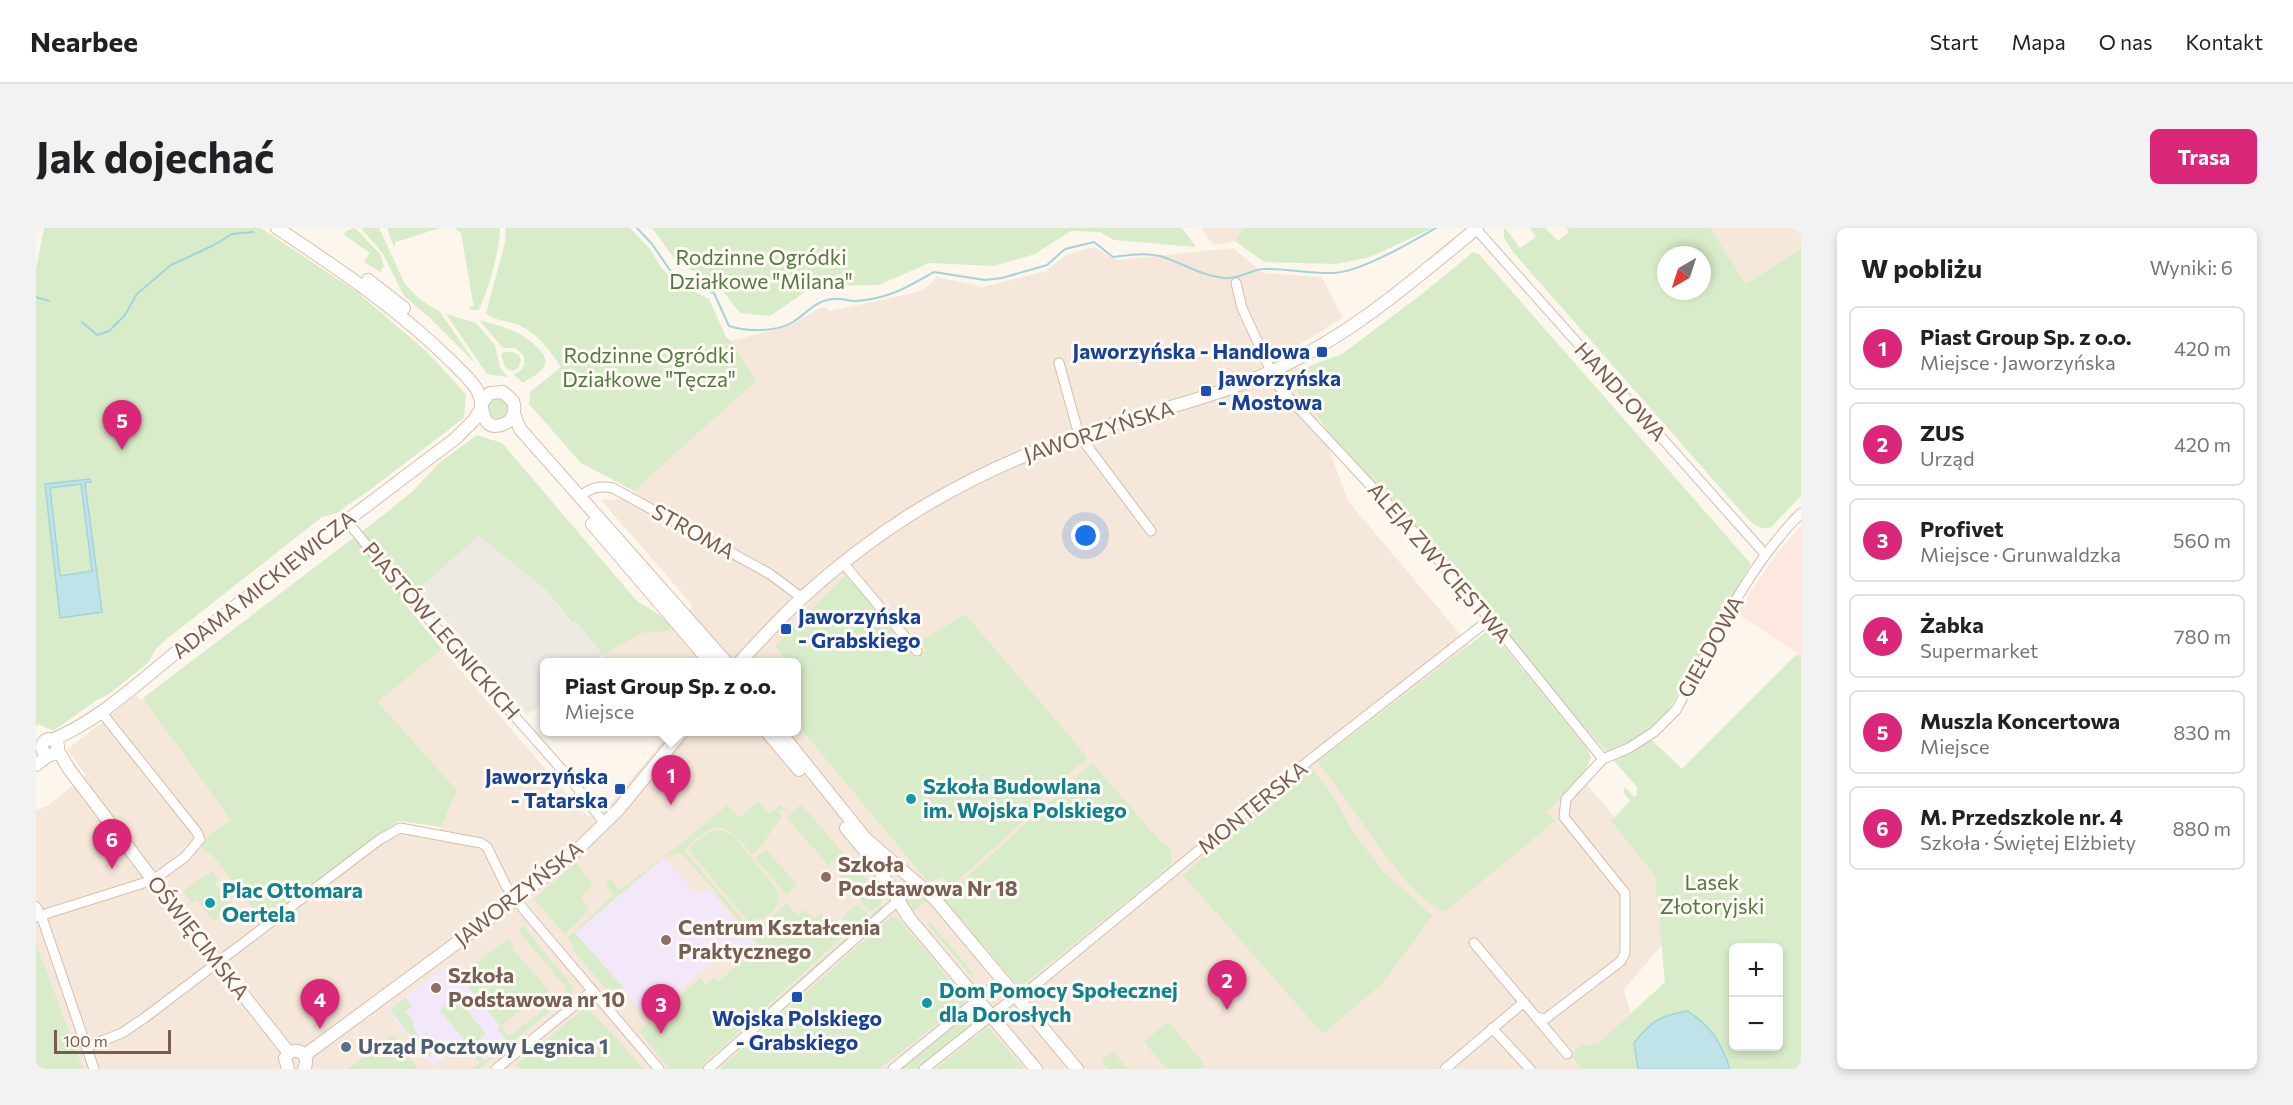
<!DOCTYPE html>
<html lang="pl">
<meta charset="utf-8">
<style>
:root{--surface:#fff;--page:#f2f2f2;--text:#202124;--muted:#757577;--line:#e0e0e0;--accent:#db2777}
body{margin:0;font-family:Commissioner,sans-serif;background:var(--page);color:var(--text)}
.controls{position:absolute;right:18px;bottom:18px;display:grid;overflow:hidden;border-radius:9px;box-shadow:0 3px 9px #0003}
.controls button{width:54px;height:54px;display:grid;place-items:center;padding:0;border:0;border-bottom:2px solid var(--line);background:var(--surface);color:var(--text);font:30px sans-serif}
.compass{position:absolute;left:1621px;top:18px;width:54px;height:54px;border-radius:50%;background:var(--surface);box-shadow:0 3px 9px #0003;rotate:219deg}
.scale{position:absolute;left:18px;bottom:15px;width:117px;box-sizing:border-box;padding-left:6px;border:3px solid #7a5c4d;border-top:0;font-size:16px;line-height:21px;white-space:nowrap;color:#7a5c4d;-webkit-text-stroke:4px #fffaf3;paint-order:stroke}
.you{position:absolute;left:1050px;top:308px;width:21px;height:21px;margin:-15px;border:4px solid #fff;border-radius:50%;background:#1a73e8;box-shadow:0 0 0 9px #1a73e833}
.badge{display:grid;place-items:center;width:39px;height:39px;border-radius:50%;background:var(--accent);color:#fff;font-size:20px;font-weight:700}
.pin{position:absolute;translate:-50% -50px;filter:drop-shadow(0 2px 3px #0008)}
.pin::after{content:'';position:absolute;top:32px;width:21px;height:18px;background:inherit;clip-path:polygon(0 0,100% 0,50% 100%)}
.popup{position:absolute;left:504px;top:430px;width:261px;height:78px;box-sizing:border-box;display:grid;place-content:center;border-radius:9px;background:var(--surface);filter:drop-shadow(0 2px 4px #0005);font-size:20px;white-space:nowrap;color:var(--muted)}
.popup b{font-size:22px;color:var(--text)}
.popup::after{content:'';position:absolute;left:50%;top:100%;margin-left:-12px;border:12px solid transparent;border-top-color:var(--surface)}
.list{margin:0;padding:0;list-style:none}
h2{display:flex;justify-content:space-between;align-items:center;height:78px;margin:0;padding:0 24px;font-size:26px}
h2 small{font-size:20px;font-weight:400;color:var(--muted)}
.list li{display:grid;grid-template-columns:39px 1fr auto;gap:18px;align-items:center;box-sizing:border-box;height:84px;margin:0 12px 12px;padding:0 12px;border:2px solid var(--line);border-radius:9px}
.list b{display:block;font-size:22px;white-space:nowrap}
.list p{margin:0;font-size:20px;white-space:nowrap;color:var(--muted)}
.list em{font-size:20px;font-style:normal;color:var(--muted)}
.map{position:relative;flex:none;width:1765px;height:841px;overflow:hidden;border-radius:9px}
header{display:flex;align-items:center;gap:36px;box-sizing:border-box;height:84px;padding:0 30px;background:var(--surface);border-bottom:2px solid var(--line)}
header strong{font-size:28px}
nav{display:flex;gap:33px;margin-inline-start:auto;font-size:21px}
.intro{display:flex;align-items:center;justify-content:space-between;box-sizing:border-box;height:144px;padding:0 36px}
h1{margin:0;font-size:42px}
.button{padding:15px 27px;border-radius:9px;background:var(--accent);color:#fff;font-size:21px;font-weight:700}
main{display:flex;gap:36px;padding:0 36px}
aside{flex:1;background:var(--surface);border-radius:9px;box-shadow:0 3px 9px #0003}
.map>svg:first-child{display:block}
</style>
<header>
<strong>Nearbee</strong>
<nav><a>Start</a><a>Mapa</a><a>O nas</a><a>Kontakt</a></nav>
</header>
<div class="intro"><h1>Jak dojechać</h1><a class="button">Trasa</a></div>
<main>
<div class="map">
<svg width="1765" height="841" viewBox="0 0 1765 841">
<rect width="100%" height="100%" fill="#fdf6ec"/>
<!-- residential -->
<g fill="#f5e8da">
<path d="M1165,0h43l-9,13 -17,4 -6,-2z"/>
<path d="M1674,0h91v21l-55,36z"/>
<path d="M1058,19l22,13 117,-12 30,25 59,4 21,41 -51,31 56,152 290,344 49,70 -63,75 22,79h-1610v-259l11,-4 39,-31 -19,-25 69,-55 4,5 3,-2 151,207 101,-75 43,4 19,-44 -79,-88 64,-53 133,154 10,11 8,4 11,-7 67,-79h126v-70h-188l-6,-7 39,-22 27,-2 24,-25 -92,-106 24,-1 131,-118 -25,-40 62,-17 25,-15 7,-2 5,4 92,-20 15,-14 45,10 64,-16 20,-16z"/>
</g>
<!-- commercial -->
<path fill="#fde8e0" d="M1765,298v130l-64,-43 38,-57z"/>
<!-- industrial -->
<path fill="#efe9e4" d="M443,307l67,55 25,33 5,-3 27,35 -9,7h-49v39l-18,14 -109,-126z"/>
<!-- education -->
<g fill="#f3e8fa">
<path d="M628,629l32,37 13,-5 47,57 -16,13 -14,-8 -79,66 -73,-84z"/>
<path d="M413,736l54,61 -3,4 9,14 -28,21 -19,-21 -29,24 -46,-57z"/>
</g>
<!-- green -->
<g fill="#d8ecc9" fill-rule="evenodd">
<path d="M8,0h217l96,64 69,59 40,43 -2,24 -89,68 -38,27 -15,4 -154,121 -13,12 -6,12 -40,32 -12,6 -44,31 -15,-7 -2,3v-458z"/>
<path d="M318,0l3,2 23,24 4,12 -4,6 -16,-10 6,-9 -26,-18 2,-4z"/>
<path d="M325,0h18l26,56 14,15 21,13 36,52 -45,-45 -27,-23 -21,-42z"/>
<path d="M351,0h53l-44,14 -2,5z"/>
<path d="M418,0h46c0,19 -12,67 -22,82h-6l-4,-3 6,-1 -2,-9 -11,-64z"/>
<path d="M470,0h124l20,21 10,17 14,16 35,17 17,38 5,4 25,40 -122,110 -53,-28 -52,-59 1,-12 31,-25c-11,-16 -22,-32 -40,-41 -10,-5 -28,-5 -35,-13l19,-70z"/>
<path d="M616,0h530l14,19 -82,-7 -14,-8 -29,-1 -36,23 -41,12 -65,-3 -50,22 -65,1 -44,30 -30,-3 -22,-28 -41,-23z"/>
<path d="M1208,0h189l-63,29 -34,7 -72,-2 -29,-21z"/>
<path d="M1469,0l15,20 16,-11 -6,-9h15l13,13 11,-9 -3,-4h144l36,56 55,-35v247l-30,31c-14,6 -24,-10 -33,-19l-225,-256c-4,-8 -13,-14 -8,-24zM1630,27h36v36h-36z"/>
<path d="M1437,24l6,2 272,310 -83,147 -15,16 -12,7 13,8 28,27 115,-115 4,2v413h-219l-11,-14 12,-11 3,2 12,-2 67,-62 -10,-106 -44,-55 19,-20 -7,-9 2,-5 9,10 3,-3v-7l-72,-82 -72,-91 -159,-175 -47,-61 23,-12 32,-12 85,-64zM1698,720h44v98h-44z"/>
<path d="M410,86l30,9 19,22 5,23 8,9 -21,-3z"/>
<path d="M443,92c22,6 43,11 59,28 5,5 9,10 7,17 -3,8 -16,13 -22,18l-10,-9c9,-2 14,-10 10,-19l-8,-7h-12z"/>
<path d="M468,124h9l6,3 2,6 -3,7 -6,3 -7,-4 -4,-13z"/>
<path d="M464,168l7,5 3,8 -5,8 -8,3 -9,-5 -3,-11 6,-7z"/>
<path d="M441,207l25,8 135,158 24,15 11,11 -3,4 -27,2 -39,22 -27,-34 -4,2 -26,-33 -67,-54 -76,66 39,47 -64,53 79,88 -16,37 -42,-6 -109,79 4,6 -28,20 -52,-69 -14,-9 8,-12 23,-16 -88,-122 243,-185 27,-22 27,-29z"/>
<path d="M810,347l70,84 10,-9 -5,-9 44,-27 123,144 -51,43 4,5 -90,80 -8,-10 -14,7 -132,-159v-62h-8l-14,-16z"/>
<path d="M1454,401l96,118 5,10 -6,15 -39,41 9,8 -109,90c-43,-13 -95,-113 -129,-149z"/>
<path d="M1056,535l70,80 9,4v18l-152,123 -39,-47 -3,1 -7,-8 2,-2 -29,-33z"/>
<path d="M1275,539l26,36 16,29 30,39 49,45 -50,68 -59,50 -140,-159 82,-73z"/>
<path d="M761,571l-12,13 -4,-3 -2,3 3,4 -20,29 -10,9c-28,-33 -36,-36 -68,-4l73,87 8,-6 -4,-5 26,-23 11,13 7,-7 9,10 7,-6 8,9 4,-3 14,14 -149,136h-29l-30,-38 61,-53 6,7 8,-7 4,4 38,-33 3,3 3,-4 -80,-95 -18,4 -89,76 48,54 -11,9 -40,-47 2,-3 -6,-8 45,-43 -7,-11 4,-6 10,12c36,-27 72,-55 107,-85l13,13 18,-17 12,13 10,-9 5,5z"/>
<path d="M765,576l43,50 -16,11 -41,-47z"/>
<path d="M686,602l13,7 42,53c4,17 -6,29 -24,29l10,12 -4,3 -71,-85 19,-16z"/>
<path d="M730,621l31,36 -10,10 -32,-37z"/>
<path d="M540,635l17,22 -12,13 8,11 -24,25 -31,-35z"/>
<path d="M816,636l29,34v5l-11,9 -31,-37z"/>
<path d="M176,643l7,9 -4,5 18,23 -19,14 -17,-22 -5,3 -9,-12z"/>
<path d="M883,663l10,8 -19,15 -6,-10z"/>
<path d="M821,676l11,10 -17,16 -9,-12z"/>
<path d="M845,678l2,1 -180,162h-3z"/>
<path d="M855,689l7,1 67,80 -1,5 -85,66h-160z"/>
<path d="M893,693l46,54h-5l-42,-51z"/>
<path d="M487,698l51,62 -3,6 -92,75h-6l7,-6 -9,-12 4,-2 10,12 23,-19 -10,-12 2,-4 -41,-50 49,-37 6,6 -2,3 37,42 -7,6 -2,-2 -39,32 8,11 56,-45 1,-5 -48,-56z"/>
<path d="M0,716l47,125h-47z"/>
<path d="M369,769l7,9 -7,6 9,10 -1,6 20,25 -6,4 -37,-47z"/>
<path d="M420,769l30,37 -16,13 -30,-37z"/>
<path d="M550,779l34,35 23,27h-122l-4,-5z"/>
<path d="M938,781l8,9 -63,51h-20z"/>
<path d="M1129,796h5l33,38 1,5 -3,2h-34l-23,-27z"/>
<path d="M952,799l36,42h-88z"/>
<path d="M357,807l25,34h-70z"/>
<path d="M1077,823l15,18h-20l-7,-8z"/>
</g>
<!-- water -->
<g fill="#bfe3e8" stroke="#a5d3da" stroke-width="1.5" fill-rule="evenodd">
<path d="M54,251l1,3 -6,1 17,129 -42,6 -15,-134zM45,256l11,87 -32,5 -10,-88z"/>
<path d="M1652,783c24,17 33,31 42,58h-92l-4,-26c17,-22 27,-28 54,-32z"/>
</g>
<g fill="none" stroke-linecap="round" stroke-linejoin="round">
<!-- stream -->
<g stroke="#a5d3da" stroke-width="2">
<path d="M601,0l15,16 22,32 40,17 15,33c18,6 48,6 64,-4 13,-8 23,-22 40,-23 8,-1 16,2 23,2 32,-2 52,-14 78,-29l51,8 17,-2 45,-13 18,-16 29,-7 19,15c17,-2 34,-5 50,0 21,7 39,19 61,21 14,2 26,-8 39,-9 23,-1 46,5 69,4 27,0 79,-31 104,-45"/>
<path d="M0,69l13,4"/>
<path d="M46,94l15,13 12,-4 16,-16 12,-21 34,-29 41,-19 20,-12 21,-2"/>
</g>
<defs>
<g id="street">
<path d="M1440,1l289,325"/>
<path d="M1200,55l6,25 36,78 134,144 78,89 113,140"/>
<path d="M1023,135l20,72 72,96"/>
<path d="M543,269c11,-9 20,-12 34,-9l157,86 32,24"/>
<path d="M310,292l65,79 161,182 33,43"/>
<path d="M807,335l74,88"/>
<path d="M0,679l5,8 53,154"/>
<path d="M0,689l117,-37 32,-23 15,-18 -4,-8 -94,-118"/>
<path d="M1438,715l93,111"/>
<path d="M1500,789l9,2 76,-58 4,-8v-60l-61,-76 2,-18 37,-40 26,-11 25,-16 22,-22c37,-67 70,-142 125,-197"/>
<path d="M1456,800l38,41"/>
<path d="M51,819l35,-14 21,-14 236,-179 21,-12 81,15 6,4 19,39 19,25 134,158"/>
<path d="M460,841l96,-78"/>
<path d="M672,841l210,-186"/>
<path d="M857,841l109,-89"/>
<path d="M888,841l83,-66 9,-7 12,-5 260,-214 202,-158"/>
<path d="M1409,841l79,-67"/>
</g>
<g id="secondary">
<path d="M241,0c62,41 124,83 177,136 8,9 19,17 24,28 6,11 1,42 26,32 10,-4 12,-14 9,-23l-10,-9 -13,1 -9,11"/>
<path d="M332,52l36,28"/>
<path d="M478,186l6,15 206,233"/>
<path d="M556,296l118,138"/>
<path d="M704,434c20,-22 41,-45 63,-65 82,-75 171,-126 276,-162 69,-24 140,-37 206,-70 72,-35 131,-87 192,-137"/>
<path d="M731,504l32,38"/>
<path d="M744,504l85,106 69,60 143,171"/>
<circle cx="14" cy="519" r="8"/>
<path d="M16,512c50,-21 90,-61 132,-94 90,-70 180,-139 271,-207l19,-19 7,-11"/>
<path d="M21,521l12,20 84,111 136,173"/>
<path d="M0,537l13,-10"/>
<path d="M810,600l29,35 34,55 127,151"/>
<path d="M269,827l211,-156 59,-47 43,-42 64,-78"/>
<path d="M252,841l-3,-11c9,-15 27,-4 19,11"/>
</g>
</defs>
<!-- street casing -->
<use href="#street" stroke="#d1beb0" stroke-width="11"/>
<!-- secondary casing -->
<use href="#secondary" stroke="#d6c0b0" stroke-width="14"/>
<!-- street -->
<use href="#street" stroke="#fff" stroke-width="9"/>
<!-- secondary -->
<use href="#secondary" stroke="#fff" stroke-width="12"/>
</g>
<!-- markers -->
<g fill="#1a4fb4" stroke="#fffaf3" stroke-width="2">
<rect x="1280" y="118" width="12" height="12" rx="3"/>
<rect x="1164" y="157" width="12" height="12" rx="3"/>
<rect x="744" y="395" width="12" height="12" rx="3"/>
<rect x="578" y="555" width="12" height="12" rx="3"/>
<rect x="755" y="763" width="12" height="12" rx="3"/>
</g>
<g fill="#0f9aa8" stroke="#fffaf3" stroke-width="2">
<circle cx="875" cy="571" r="6"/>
<circle cx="174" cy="675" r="6"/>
<circle cx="891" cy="775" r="6"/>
</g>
<g fill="#8d6e63" stroke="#fffaf3" stroke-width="2">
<circle cx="790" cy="649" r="6"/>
<circle cx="630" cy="712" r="6"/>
<circle cx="400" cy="760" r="6"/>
</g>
<circle fill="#5c6f8a" stroke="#fffaf3" stroke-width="2" cx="310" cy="819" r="6"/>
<g text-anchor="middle" stroke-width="6" stroke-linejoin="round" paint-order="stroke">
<!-- park labels -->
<g font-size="21" fill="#537a41" stroke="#fffaf3">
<text x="725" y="37">Rodzinne Ogródki<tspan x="725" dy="24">Działkowe "Milana"</tspan></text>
<text x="613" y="135">Rodzinne Ogródki<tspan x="613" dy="24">Działkowe "Tęcza"</tspan></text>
<text x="1676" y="662">Lasek<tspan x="1676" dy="24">Złotoryjski</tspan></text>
</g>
<!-- transit labels -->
<g font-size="21" font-weight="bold" fill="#164399" stroke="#fffaf3" text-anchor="end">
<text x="1274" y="131">Jaworzyńska - Handlowa</text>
<text x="1182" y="158" text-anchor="start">Jaworzyńska<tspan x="1182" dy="24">- Mostowa</tspan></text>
<text x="762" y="396" text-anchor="start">Jaworzyńska<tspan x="762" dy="24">- Grabskiego</tspan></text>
<text x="572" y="556">Jaworzyńska<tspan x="572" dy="24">- Tatarska</tspan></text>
<text x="761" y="798" text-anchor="middle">Wojska Polskiego<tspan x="761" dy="24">- Grabskiego</tspan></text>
</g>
<!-- street labels -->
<g font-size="21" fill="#7a5c4d" stroke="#fffaf3">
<text transform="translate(1584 164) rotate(48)" y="7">HANDLOWA</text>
<text transform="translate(1063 204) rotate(-18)" y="7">JAWORZYŃSKA</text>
<text transform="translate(657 304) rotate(29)" y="7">STROMA</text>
<text transform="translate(1403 335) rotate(49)" y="7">ALEJA ZWYCIĘSTWA</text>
<text transform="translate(228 357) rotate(-38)" y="7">ADAMA MICKIEWICZA</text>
<text transform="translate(405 403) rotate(49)" y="7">PIASTÓW LEGNICKICH</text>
<text transform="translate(1675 419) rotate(-61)" y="7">GIEŁDOWA</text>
<text transform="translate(1217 580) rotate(-39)" y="7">MONTERSKA</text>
<text transform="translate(483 666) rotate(-38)" y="7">JAWORZYŃSKA</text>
<text transform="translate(162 710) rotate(52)" y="7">OŚWIĘCIMSKA</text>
</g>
<!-- culture labels -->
<g font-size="21" font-weight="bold" fill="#0d838f" stroke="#fffaf3" text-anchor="start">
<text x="887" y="566">Szkoła Budowlana<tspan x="887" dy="24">im. Wojska Polskiego</tspan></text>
<text x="186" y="670">Plac Ottomara<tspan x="186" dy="24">Oertela</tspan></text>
<text x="903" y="770">Dom Pomocy Społecznej<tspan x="903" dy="24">dla Dorosłych</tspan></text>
</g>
<!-- education labels -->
<g font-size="21" font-weight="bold" fill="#785e54" stroke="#fffaf3" text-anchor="start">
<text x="802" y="644">Szkoła<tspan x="802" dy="24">Podstawowa Nr 18</tspan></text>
<text x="642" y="707">Centrum Kształcenia<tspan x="642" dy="24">Praktycznego</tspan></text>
<text x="412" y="755">Szkoła<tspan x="412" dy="24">Podstawowa nr 10</tspan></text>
</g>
<!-- service labels -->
<g font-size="21" font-weight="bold" fill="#4e5e75" stroke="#fffaf3" text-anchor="start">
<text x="322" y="826">Urząd Pocztowy Legnica 1</text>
</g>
</g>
</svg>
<div class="controls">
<button>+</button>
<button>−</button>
</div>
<svg class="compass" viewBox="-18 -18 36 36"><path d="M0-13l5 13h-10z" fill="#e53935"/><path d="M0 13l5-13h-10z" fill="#757577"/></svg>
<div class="scale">100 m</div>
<div class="you"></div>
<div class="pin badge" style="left:635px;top:577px">1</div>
<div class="popup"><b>Piast Group Sp. z o.o.</b>Miejsce</div>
<div class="pin badge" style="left:1191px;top:782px">2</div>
<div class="pin badge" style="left:625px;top:806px">3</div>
<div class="pin badge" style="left:284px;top:801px">4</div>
<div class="pin badge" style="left:86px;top:222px">5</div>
<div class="pin badge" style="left:76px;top:641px">6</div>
</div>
<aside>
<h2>W pobliżu<small>Wyniki: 6</small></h2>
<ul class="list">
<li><span class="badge">1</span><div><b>Piast Group Sp. z o.o.</b><p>Miejsce · Jaworzyńska</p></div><em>420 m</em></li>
<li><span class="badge">2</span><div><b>ZUS</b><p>Urząd</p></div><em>420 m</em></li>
<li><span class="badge">3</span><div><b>Profivet</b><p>Miejsce · Grunwaldzka</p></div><em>560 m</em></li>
<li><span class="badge">4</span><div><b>Żabka</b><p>Supermarket</p></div><em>780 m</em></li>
<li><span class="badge">5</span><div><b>Muszla Koncertowa</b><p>Miejsce</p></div><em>830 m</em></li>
<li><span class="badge">6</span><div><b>M. Przedszkole nr. 4</b><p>Szkoła · Świętej Elżbiety</p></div><em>880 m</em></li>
</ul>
</aside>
</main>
